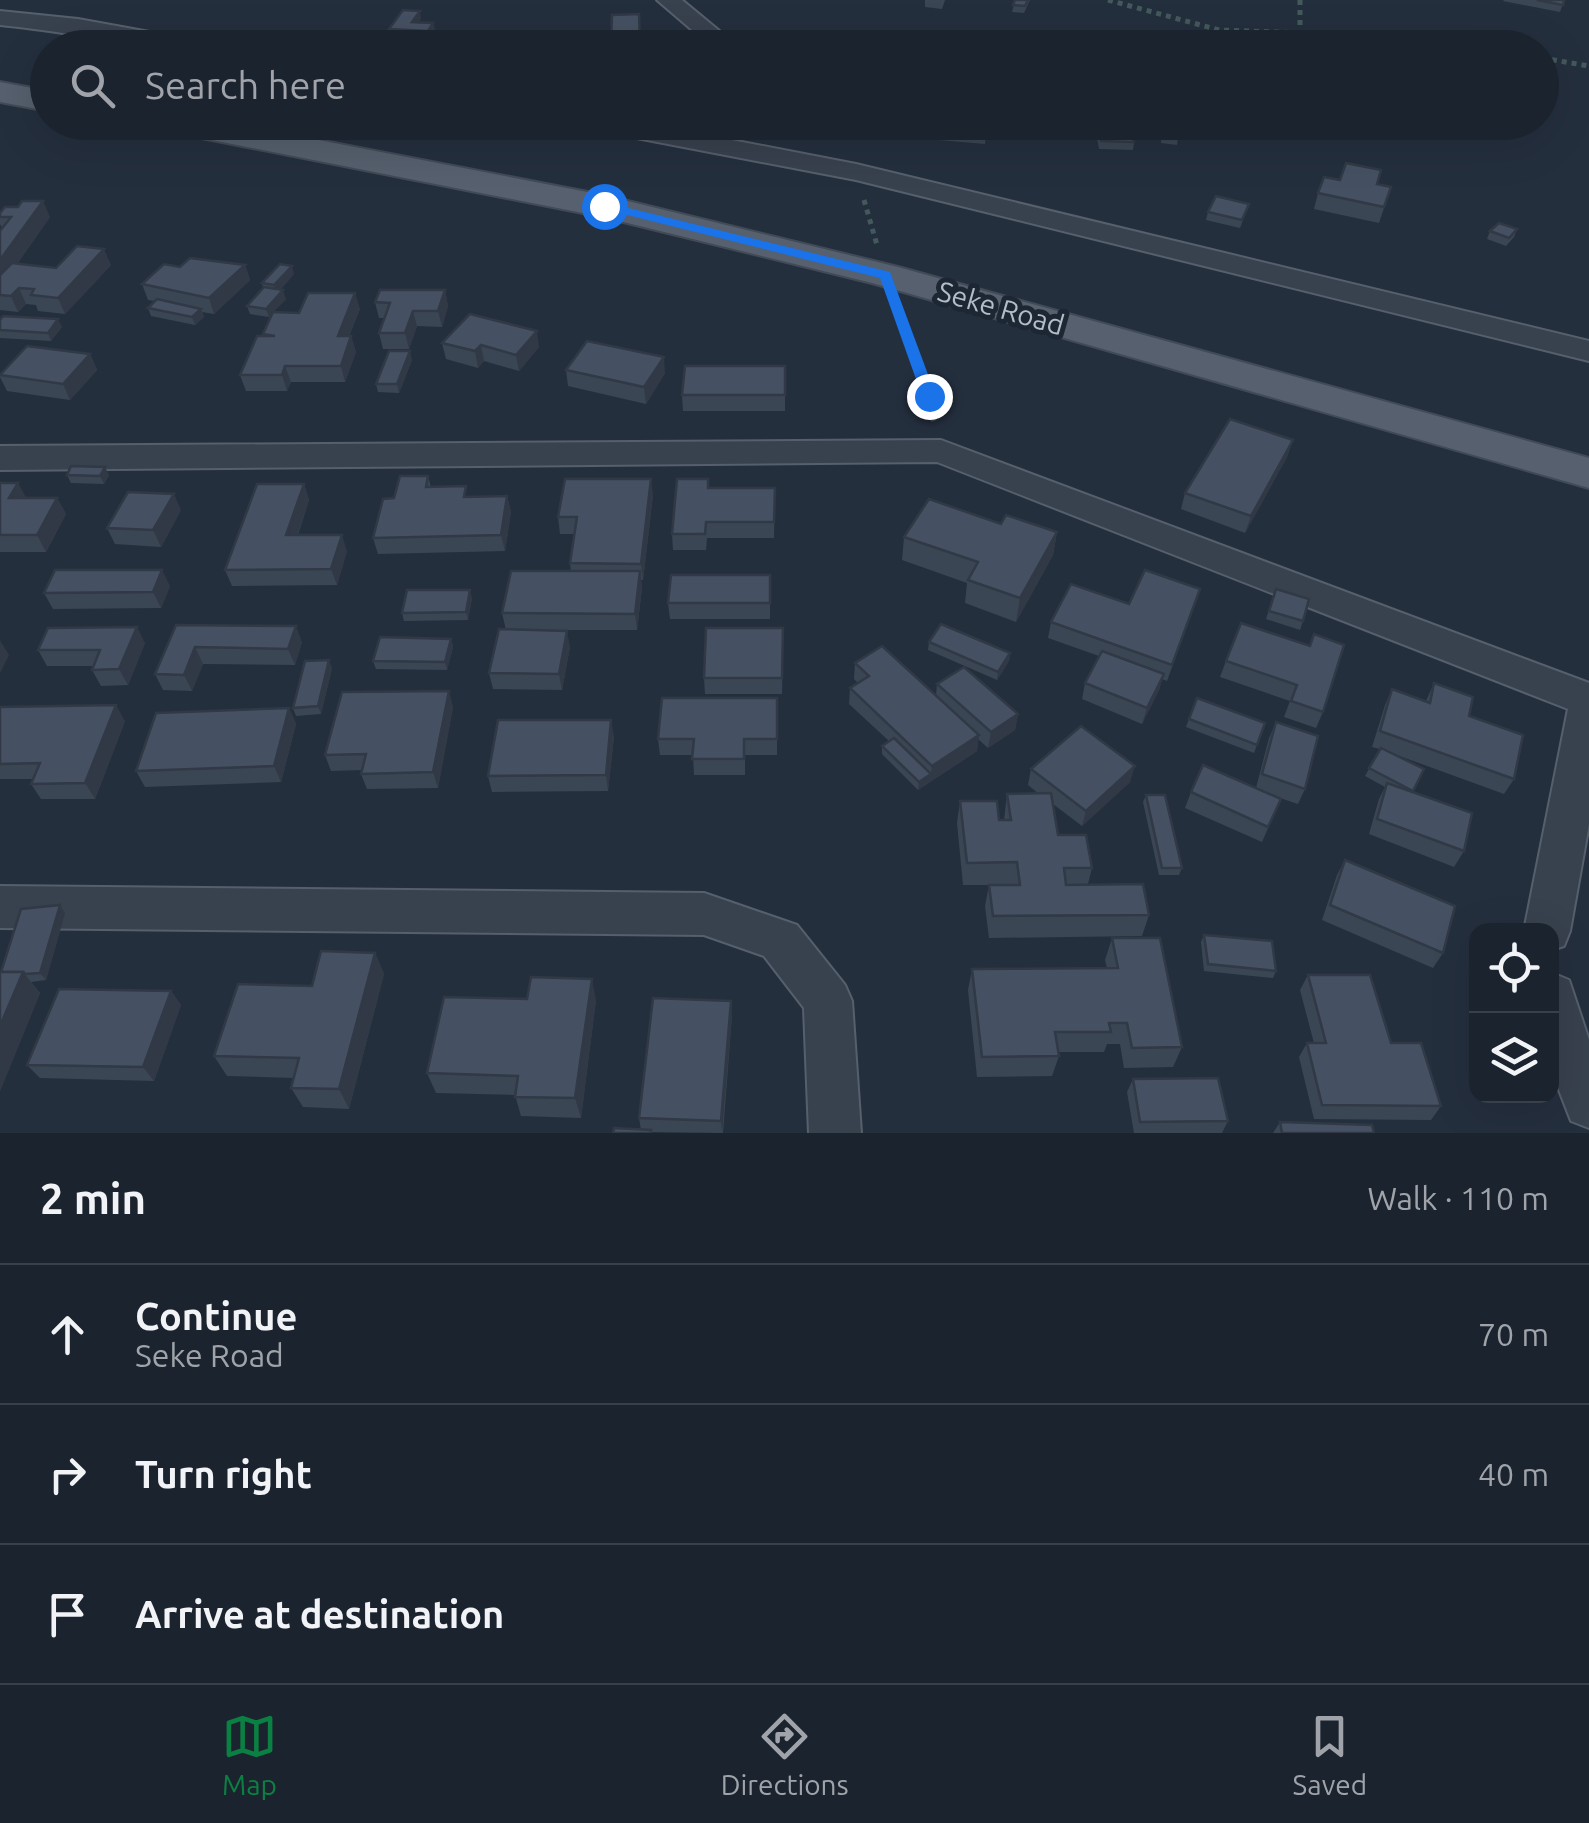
<!DOCTYPE html>
<meta charset="utf-8">
<style>
:root{--surface:#1b232e;--page:#282f3a;--text:#f1f3f6;--muted:#a0a4aa;--line:#39404a;--accent:#0b8043}
body{margin:0;font-family:Ubuntu,sans-serif;background:var(--page);color:var(--text)}
.controls{position:absolute;right:30px;bottom:30px;display:grid;overflow:hidden;border-radius:20px;box-shadow:0 10px 40px #0002}
.controls button{width:90px;height:90px;display:grid;place-items:center;padding:0;border:0;border-bottom:2px solid var(--line);background:var(--surface);color:var(--text);font:50px sans-serif}
.stop{position:absolute;width:30px;height:30px;margin:-22px;border:8px solid #1a73e8;border-radius:50%;background:#fff}
.stop.end{background:#1a73e8;border-color:#fff;box-shadow:0 2px 10px #0008}
.list{margin:0;padding:0;list-style:none}
h2{display:flex;justify-content:space-between;align-items:center;height:130px;margin:0;padding:0 40px;font-size:42px}
h2 small{font-size:32px;font-weight:400;color:var(--muted)}
.list li{display:grid;grid-template-columns:65px 1fr auto;gap:30px;align-items:center;box-sizing:border-box;height:140px;padding:0 40px;border-top:2px solid var(--line)}
.list b{display:block;font-size:38px;white-space:nowrap}
.list p{margin:0;font-size:32px;white-space:nowrap;color:var(--muted)}
.list em{font-size:32px;font-style:normal;color:var(--muted)}
.icon{flex:none;width:55px;height:55px;fill:none;stroke:currentColor;stroke-width:2;stroke-linecap:round;stroke-linejoin:round}
.map{position:relative;flex:none;width:1589px;height:1133px;overflow:hidden}
.search{position:absolute;background:var(--surface);box-shadow:0 10px 40px #0002;left:30px;right:30px;top:30px;height:110px;display:flex;align-items:center;gap:25px;box-sizing:border-box;padding:0 35px;border-radius:55px;color:var(--muted);font-size:38px}
.sheet{height:550px;background:var(--surface)}
nav{display:flex;justify-content:space-around;align-items:center;box-sizing:border-box;height:140px;border-top:2px solid var(--line);background:var(--surface);font-size:28px;color:var(--muted)}
nav a{display:grid;justify-items:center;gap:5px}
nav .on{color:var(--accent)}
.map>svg:first-child{display:block}
</style>
<div class="map">
<svg width="1589" height="1133" viewBox="0 0 1589 1133">
<rect width="100%" height="100%" fill="#242f3e"/>
<g fill="none" stroke-linecap="round" stroke-linejoin="round">
<defs>
<g id="minor">
<path d="M657,0h25l58,48h-27z"/>
<path d="M0,11l78,8 121,22 12,7c-71,0 -140,-16 -211,-23z"/>
<path d="M582,122h57l217,42 733,177v20l-733,-181 -261,-50z"/>
<path d="M941,440l648,243v141l-19,107 -6,15 -12,4v-19h-28l44,-222 -631,-247 -937,8v-24z"/>
<path d="M0,886l704,7 93,32 48,60 7,16 9,132h-52l-5,-125 -40,-52 -60,-21 -704,-7z"/>
<path d="M1552,973l17,7 20,60v88l-18,-7 -19,-49z"/>
</g>
<g id="major">
<path d="M0,82l48,9v20l-48,-9z"/>
<path d="M155,122h70l378,73 295,72 691,191v30l-717,-205 -269,-66 -432,-85 -12,-3z"/>
</g>
</defs>
<!-- minor casing -->
<use href="#minor" stroke="#565f6c" stroke-width="4"/>
<!-- major casing -->
<use href="#major" stroke="#414a57" stroke-width="4"/>
<!-- path-far1 -->
<g stroke="#44595c" stroke-width="5" stroke-dasharray="5 5" stroke-linecap="butt">
<path d="M1108,0l111,30 173,6 78,12"/>
<path d="M1300,0v31"/>
<path d="M1542,58l47,8"/>
<path d="M864,200l13,45"/>
</g>
<!-- path -->
<path stroke="#44595c" stroke-width="6" stroke-dasharray="8 8" stroke-linecap="butt" d="M898,309l36,112"/>
<!-- minor -->
<use href="#minor" fill="#38414e" fill-rule="evenodd"/>
<!-- major -->
<use href="#major" fill="#56606e" fill-rule="evenodd"/>
</g>
<!-- wall -->
<g fill="#3b4654">
<path d="M925,0h20l-3,9 -17,-2z"/>
<path d="M1015,0h15l-6,13 -12,-1z"/>
<path d="M1504,0h60l-4,12 -57,-11z"/>
<path d="M639,14l2,34h-29v-33z"/>
<path d="M421,18l-3,5h15l2,8 -5,8 -39,-3 -2,-7z"/>
<path d="M893,122h94l-2,22 -93,-8z"/>
<path d="M1162,122l16,15 -1,8 -16,-2z"/>
<path d="M1373,122h26l-2,7 -25,-4z"/>
<path d="M1098,130l36,12 -1,8 -34,-1 -2,-11z"/>
<path d="M1340,180l51,7 -12,36 -65,-14 4,-16z"/>
<path d="M1249,204l-9,24 -34,-8 2,-8z"/>
<path d="M0,213l50,4 -33,47 39,4 55,-3 -46,49 -27,-3 -2,-6 -10,-1 -8,8 -18,-2v-79l2,-3 -2,-4z"/>
<path d="M1517,229l-3,8 -8,9 -19,-7 3,-8z"/>
<path d="M245,265l5,15 -36,34 -12,-2 2,5 -9,8 -44,-9 -3,-8 7,-7 -7,-1 -6,-16 38,-17z"/>
<path d="M294,274l-14,16 6,9 -13,13 26,1 61,-4 -11,27h2l5,16 -11,30h-54l-4,9h-41l-6,-16 24,-39 -1,-2 10,-21 -4,4 -19,-3 -3,-8 16,-18 -1,-5z"/>
<path d="M445,290l3,16 -6,21 -25,-1 -8,23h-26l-4,-16 5,-15h-5l-4,-16z"/>
<path d="M0,320l62,7 -11,14 -51,-3z"/>
<path d="M442,343l97,4 -20,24 -35,-10 -6,7 -32,-9z"/>
<path d="M90,354l7,16 -27,30 -63,-9 -7,-14v-3z"/>
<path d="M412,360l-13,33 -21,-1 -2,-8z"/>
<path d="M785,366v45h-102l-1,-16z"/>
<path d="M566,370l99,3 -19,31 -78,-18z"/>
<path d="M1293,440l-6,17 -42,76 -64,-24 4,-16z"/>
<path d="M67,475h42l-5,9 -33,-1z"/>
<path d="M428,476l3,11 37,10 39,-1 4,16 -6,39 -127,3 -5,-16 21,-40z"/>
<path d="M708,479l1,9h66l-1,50h-67l-1,12h-33l-1,-16z"/>
<path d="M0,483l26,15h31l9,16 -20,38h-46z"/>
<path d="M304,484l5,16 -11,35 49,16 -10,34 -105,1 -7,-16z"/>
<path d="M653,495l-10,85h-2l1,8 -5,42h-131l-4,-17 69,-42 -1,-8 5,-29h-15l-2,-17z"/>
<path d="M181,510l-20,37 -46,-3 -8,-16z"/>
<path d="M1001,524l56,8 -4,23 -37,67 -51,-19 2,-20 -65,-23 2,-23z"/>
<path d="M770,575v44h-100l-2,-16z"/>
<path d="M170,586l-9,22 -108,1 -9,-16z"/>
<path d="M1200,589l-33,92 -5,-2 -3,11 -17,34 -60,-25 3,-16 14,-27 -51,-18 3,-16z"/>
<path d="M1276,589l27,32 -3,9 -34,-11z"/>
<path d="M472,598l-4,22 -64,1 -2,-8z"/>
<path d="M176,625l126,17 -7,23 -92,-1 -11,27 -29,-1 -8,-16z"/>
<path d="M783,628l-1,66h-77l-1,-16z"/>
<path d="M451,639l2,8 -6,23 -71,-1 -3,-8z"/>
<path d="M929,642l81,11 -1,8 -12,19 -69,-30z"/>
<path d="M145,643l-17,42 -27,1 -9,-16 2,-4h-47l-9,-16z"/>
<path d="M1310,646l13,66 -7,16 -32,-11 6,-16 -70,-24 6,-16z"/>
<path d="M570,647l-8,43 -69,-1 -4,-16z"/>
<path d="M855,663l81,32 1,-11 81,30 -3,16 -27,18 -10,-9 -1,12 -59,39 -36,-36v-8l7,-5 -40,-37 1,-16 8,-5 -4,-4z"/>
<path d="M332,668l-11,46 -25,2 -3,-8z"/>
<path d="M1434,683l35,33 45,63 -10,15 -110,-40 30,15 -11,23 51,59 -10,16 -85,-33 10,-35 6,-12 -20,-11 15,-27 -8,-2 13,-42 7,-16 34,12z"/>
<path d="M777,698v57h-32v20h-51l-1,-20h-33l-2,-16z"/>
<path d="M1197,698l68,25 -11,30 -68,-26z"/>
<path d="M0,707l125,14 -30,78h-54l-10,-15 2,-5h-33z"/>
<path d="M453,707l-15,81 -71,1 -6,-15 1,-4 -31,1 -6,-16z"/>
<path d="M289,708l7,16 -15,58 -136,5 -9,-16z"/>
<path d="M1276,722l29,67 -7,15 -27,-9 10,4 -19,43 -77,-34 6,-16 65,-4 13,-50z"/>
<path d="M614,736l-6,55 -116,1 -4,-16z"/>
<path d="M1031,769l99,13 -48,44 -29,-22 5,31 34,33 -4,16 61,31 -7,21 -153,2 -4,-32 4,-21h-26l-6,-62 3,-22 39,19h5l3,-26h32l-11,-9z"/>
<path d="M1146,795l36,73 -3,7h-20l-16,-73z"/>
<path d="M1345,860l98,93 -10,15 -111,-48 15,-45z"/>
<path d="M65,913l-19,67 -15,2 9,11 -40,98v-119z"/>
<path d="M1204,935l72,36 -3,7 -69,-7 -3,-29z"/>
<path d="M1112,938l70,109 -9,20 -49,1 -4,-24h-13l-3,8h-46l1,4 -7,20 -75,1 -9,-87 4,-21 135,-1 -2,-8z"/>
<path d="M375,953l9,21 -35,135 -46,-2 -12,-19 3,-10 -67,-2 -13,-20 98,-70z"/>
<path d="M1308,975l133,131 -10,14 -117,-1 -15,-62 8,-14h7l-14,-53z"/>
<path d="M171,991l10,14 -27,76 -114,-3 -13,-13z"/>
<path d="M527,999l69,1 -15,118 -60,-2 -6,-21 -79,-2 -9,-20z"/>
<path d="M732,1015l-9,118 -71,-1 -1,1 -10,-3 -2,-12z"/>
<path d="M1133,1079l95,42 -6,12h-88l-7,-41z"/>
<path d="M1280,1122l94,11h-101z"/>
</g>
<!-- shaded-wall -->
<g fill="#303945">
<path d="M420,11l1,7 -8,11 -1,-7z"/>
<path d="M433,23l2,8 -5,8 -2,-8z"/>
<path d="M43,201l7,16 -46,65 -4,-8v-14z"/>
<path d="M104,249l7,16 -46,49 -7,-16z"/>
<path d="M245,265l5,15 -36,34 -5,-16z"/>
<path d="M292,266l2,8 -17,19 -3,-8z"/>
<path d="M19,288l7,16 -8,8 -7,-16z"/>
<path d="M283,290l3,9 -17,18 -3,-8z"/>
<path d="M445,290l3,16 -6,21 -4,-16z"/>
<path d="M355,293l5,16 -18,43 -4,-16z"/>
<path d="M201,309l3,8 -9,8 -3,-8z"/>
<path d="M413,311l4,15 -8,23 -4,-16z"/>
<path d="M58,319l4,8 -11,14 -3,-8z"/>
<path d="M537,331l2,16 -20,24 -3,-16z"/>
<path d="M351,336l5,16 -11,30 -4,-16z"/>
<path d="M481,345l3,16 -6,7 -3,-17z"/>
<path d="M410,351l2,9 -13,33 -2,-9z"/>
<path d="M90,354l7,16 -27,30 -7,-16z"/>
<path d="M664,357l1,16 -19,31 -2,-17z"/>
<path d="M285,366l6,16 -4,9 -5,-16z"/>
<path d="M1293,440l-6,17 -42,76 6,-17z"/>
<path d="M105,467l4,8 -5,9 -4,-8z"/>
<path d="M651,479l2,16 -10,85 -2,-16z"/>
<path d="M18,483l9,16 -18,-1z"/>
<path d="M304,484l5,16 -17,51 -6,-16z"/>
<path d="M174,494l7,16 -20,37 -8,-17z"/>
<path d="M507,496l4,16 -6,39 -4,-16z"/>
<path d="M57,498l9,16 -20,38 -9,-17z"/>
<path d="M1057,532l-4,23 -37,67 4,-24z"/>
<path d="M342,535l5,16 -10,34 -6,-16z"/>
<path d="M162,570l8,16 -9,22 -8,-16z"/>
<path d="M640,571l2,17 -5,42 -2,-16z"/>
<path d="M470,590l2,8 -4,22 -2,-8z"/>
<path d="M296,626l6,16 -7,23 -7,-16z"/>
<path d="M137,627l8,16 -17,42 -9,-16z"/>
<path d="M567,631l3,16 -8,43 -3,-16z"/>
<path d="M451,639l2,8 -6,23 -2,-8z"/>
<path d="M0,640l9,15 -9,18z"/>
<path d="M195,647l8,17 -11,27 -8,-16z"/>
<path d="M1010,653l-1,8 -12,19 1,-8z"/>
<path d="M329,660l3,8 -11,46 -3,-8z"/>
<path d="M1164,674l-5,16 -17,34 5,-16z"/>
<path d="M449,691l4,16 -15,81 -5,-16z"/>
<path d="M116,705l9,16 -30,78 -10,-16z"/>
<path d="M289,708l7,16 -15,58 -7,-16z"/>
<path d="M1018,714l-3,16 -27,18 3,-16z"/>
<path d="M611,720l3,16 -6,55 -2,-16z"/>
<path d="M979,735l-2,16 -47,31 2,-16z"/>
<path d="M1135,766l-5,16 -48,44 4,-15z"/>
<path d="M931,774l-1,8 -12,8 1,-8z"/>
<path d="M60,905l5,8 -19,67 -6,-7z"/>
<path d="M375,953l9,21 -35,135 -10,-20z"/>
<path d="M23,972l17,21 -40,98v-65z"/>
<path d="M592,979l4,21 -15,118 -6,-20z"/>
<path d="M171,991l10,14 -27,76 -11,-14z"/>
<path d="M731,1001l1,14 -10,118 -1,-12z"/>
</g>
<!-- building -->
<g fill="#455162" stroke="#303945" stroke-width="2.5">
<path d="M1015,0h13l-3,6 -12,-1z"/>
<path d="M1537,0h27l-1,5z"/>
<path d="M403,10l17,1 -8,11 21,1 -5,8 -39,-2z"/>
<path d="M639,14l1,28 -29,1 1,-28z"/>
<path d="M909,122h78l-1,6z"/>
<path d="M1162,122h16v15l-15,-1z"/>
<path d="M1098,130l33,1 3,11 -33,-1z"/>
<path d="M1346,163l35,7 -4,14 14,3 -7,20 -66,-14 6,-16 16,3z"/>
<path d="M1216,196l33,8 -7,16 -34,-8z"/>
<path d="M22,201h21l-43,59v-29l11,-14h-11v-4l5,-6h13z"/>
<path d="M1499,223l18,6 -8,9 -19,-7z"/>
<path d="M77,246l27,3 -46,49 -27,-3 3,-6 -15,-1 -8,8 -11,-1v-20l12,-12 44,5z"/>
<path d="M190,258l55,7 -36,33 -67,-14 22,-20 16,3z"/>
<path d="M280,264l12,2 -18,19 -12,-2z"/>
<path d="M264,287l19,3 -17,19 -19,-3z"/>
<path d="M380,290h65l-7,21h-25l-8,22h-26l11,-30 -15,-1z"/>
<path d="M308,293h47l-17,43h13l-10,30h-56l-3,9h-42l17,-39h18l-12,-2 10,-22 26,1z"/>
<path d="M157,299l44,10 -9,8 -44,-9z"/>
<path d="M470,314l67,17 -21,24 -35,-10 -6,6 -33,-8z"/>
<path d="M3,316l55,3 -10,14 -48,-3v-10z"/>
<path d="M587,341l77,16 -20,30 -78,-17z"/>
<path d="M27,346l63,8 -27,30 -63,-9z"/>
<path d="M389,351h21l-13,33h-21z"/>
<path d="M685,366h100v29h-103z"/>
<path d="M1230,419l63,21 -42,76 -66,-23z"/>
<path d="M71,466l34,1 -5,9 -33,-1z"/>
<path d="M400,476h28l-2,11 40,-1 -2,11 43,-1 -6,39 -128,3 10,-39 11,-1z"/>
<path d="M565,479h86l-10,85 -71,-1 7,-46h-19z"/>
<path d="M677,479h31v9h67l-1,34h-68l-1,12h-33z"/>
<path d="M0,483h18l-9,15h48l-20,37h-37z"/>
<path d="M257,484h47l-18,51h56l-11,34 -106,1z"/>
<path d="M128,492l46,2 -21,36 -46,-2z"/>
<path d="M929,499l72,25 5,-9 51,17 -37,66 -52,-18 10,-18 -74,-25z"/>
<path d="M55,570h107l-9,22 -109,1z"/>
<path d="M1145,570l55,19 -28,76 -121,-43 20,-38 58,20z"/>
<path d="M511,571h129l-5,43 -133,-1z"/>
<path d="M671,575h99v28h-102z"/>
<path d="M1276,589l33,10 -6,22 -34,-10z"/>
<path d="M407,590h63l-4,22 -64,1z"/>
<path d="M1241,623l69,23 4,-12 30,11 -21,67 -32,-11 6,-16 -71,-24z"/>
<path d="M941,624l69,29 -12,19 -69,-30z"/>
<path d="M176,625l120,1 -8,23 -93,-2 -11,28 -29,-1z"/>
<path d="M137,627l-18,42 -27,1 8,-20h-62l10,-22z"/>
<path d="M706,628h77l-1,50h-78z"/>
<path d="M499,629l68,2 -8,43 -70,-1z"/>
<path d="M380,637l71,2 -6,23 -72,-1z"/>
<path d="M882,646l97,89 -47,31 -82,-78 19,-12 -14,-13z"/>
<path d="M1102,651l62,23 -17,34 -62,-25z"/>
<path d="M329,660l-11,46 -25,2 12,-47z"/>
<path d="M964,667l54,47 -27,18 -54,-48z"/>
<path d="M1434,683l39,14 -4,19 54,19 -9,44 -134,-48 12,-42 38,14z"/>
<path d="M449,691l-16,81 -72,2 5,-20 -41,1 17,-63z"/>
<path d="M662,698h115v41h-33v20h-52l2,-20h-36z"/>
<path d="M1197,698l68,25 -8,22 -68,-26z"/>
<path d="M116,705l-31,78 -54,1 9,-21 -40,1v-57z"/>
<path d="M289,708l-15,58 -138,5 20,-58z"/>
<path d="M498,720h113l-5,55 -118,1z"/>
<path d="M1276,722l42,14 -13,53 -43,-15z"/>
<path d="M1081,726l54,40 -49,45 -55,-42z"/>
<path d="M894,738l37,36 -12,8 -37,-36z"/>
<path d="M1381,748l43,21 -11,22 -44,-23z"/>
<path d="M1203,765l78,34 -13,28 -77,-35z"/>
<path d="M1387,783l85,30 -8,38 -87,-32z"/>
<path d="M1051,793l7,42h28l6,33h-28l2,17 77,-1 6,31 -156,1 -4,-31h31l-3,-23 -50,1 -7,-62h37l2,19h12l-4,-26z"/>
<path d="M1146,795h19l17,73h-20z"/>
<path d="M1345,860l110,46 -12,47 -113,-48z"/>
<path d="M60,905l-20,68 -15,1 -2,-2h-22l20,-63z"/>
<path d="M1204,935l68,6 4,30 -68,-7z"/>
<path d="M1112,938h48l22,109 -50,1 -5,-25h-18l2,9h-56l4,24 -77,1 -10,-88 146,-1z"/>
<path d="M321,951l54,2 -36,136 -48,-1 8,-30 -85,-2 24,-72 74,2z"/>
<path d="M0,972h23l-23,54z"/>
<path d="M1308,975h62l21,68h30l20,63 -119,-1 -15,-62h19z"/>
<path d="M531,977l61,2 -17,119 -60,-1 3,-21 -91,-3 17,-76 83,2z"/>
<path d="M59,989l112,2 -28,76 -116,-2z"/>
<path d="M653,998l78,3 -10,120 -82,-3z"/>
<path d="M1218,1078l10,43 -88,1 -7,-43z"/>
<path d="M1280,1122l92,3 2,8h-92z"/>
<path d="M614,1128l37,2v3h-38z"/>
</g>
<!-- route -->
<path fill="#1a73e8" d="M604,202l286,70 46,124 -7,5 -7,-5 -42,-118 -281,-70z"/>
<g text-anchor="middle" stroke-width="10" stroke-linejoin="round" paint-order="stroke">
<!-- street labels -->
<g font-size="28" fill="#b4bcc9" stroke="#1d2633">
<text transform="translate(1001 308) rotate(16)" y="10">Seke Road</text>
</g>
</g>
</svg>
<div class="controls">
<button><svg class="icon" aria-label="locate" viewBox="0 0 24 24"><circle cx="12" cy="12" r="6"/><path d="M12 2v4M12 18v4M2 12h4M18 12h4"/></svg></button>
<button><svg class="icon" aria-label="layers" viewBox="0 0 24 24"><path d="M12 4l9 5-9 5-9-5zM3 14l9 5 9-5"/></svg></button>
</div>
<div class="stop" style="left:604px;top:206px"></div>
<div class="stop end" style="left:929px;top:396px"></div>
<div class="search"><svg class="icon" aria-label="search" viewBox="0 0 24 24"><circle cx="10" cy="10" r="6"/><path d="M15 15l6 6"/></svg>Search here</div>
</div>
<section class="sheet">
<h2>2 min<small>Walk · 110 m</small></h2>
<ul class="list">
<li><svg class="icon" aria-label="ahead" viewBox="0 0 24 24"><path d="M12 20V5M6 11l6-6 6 6"/></svg><div><b>Continue</b><p>Seke Road</p></div><em>70 m</em></li>
<li><svg class="icon" aria-label="right" viewBox="0 0 24 24"><path d="M7 20v-9h11M14 6l5 5-5 5"/></svg><div><b>Turn right</b></div><em>40 m</em></li>
<li><svg class="icon" aria-label="arrive" viewBox="0 0 24 24"><path d="M6 21V4h12l-3 4 3 4H6"/></svg><div><b>Arrive at destination</b></div></li>
</ul>
</section>
<nav>
<a class="on"><svg class="icon" aria-label="map" viewBox="0 0 24 24"><path d="M3 6l6-2 6 2 6-2v14l-6 2-6-2-6 2zM9 4v14M15 6v14"/></svg>Map</a>
<a><svg class="icon" aria-label="directions" viewBox="0 0 24 24"><path d="M12 3l9 9-9 9-9-9zM9 14v-3h6M13 9l2 2-2 2"/></svg>Directions</a>
<a><svg class="icon" aria-label="saved" viewBox="0 0 24 24"><path d="M7 4h10v16l-5-4-5 4z"/></svg>Saved</a>
</nav>
